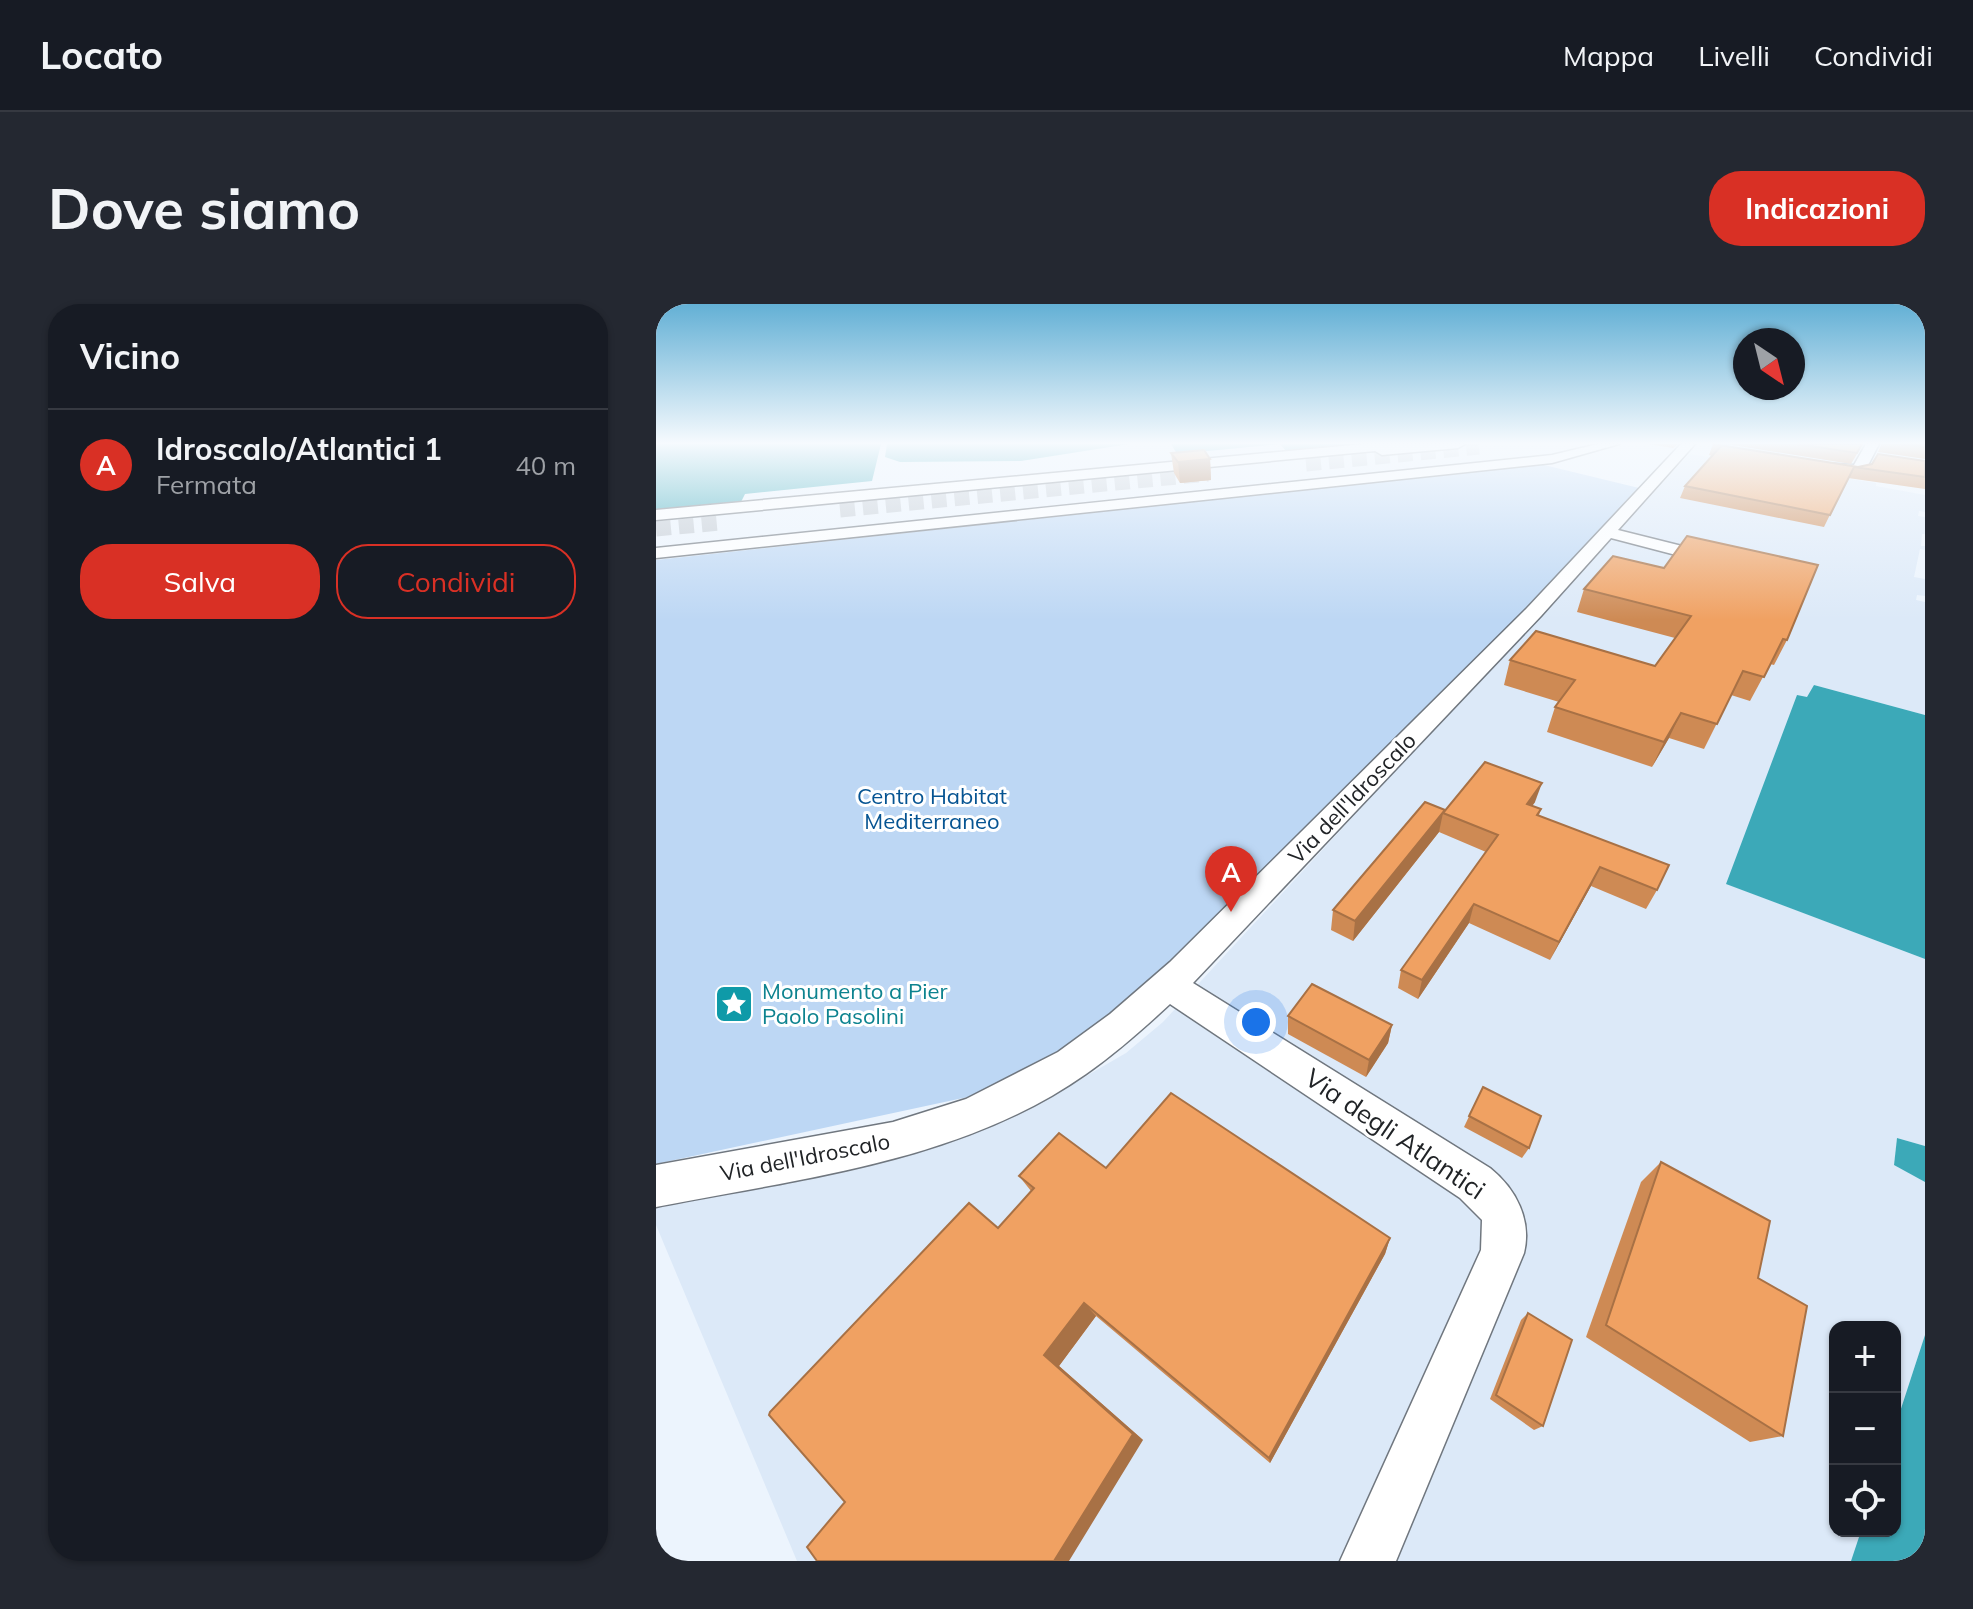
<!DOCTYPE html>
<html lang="it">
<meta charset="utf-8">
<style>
:root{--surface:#171b24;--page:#242831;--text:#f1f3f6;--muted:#9ea1a6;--line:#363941;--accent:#d93025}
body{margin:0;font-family:Mulish,sans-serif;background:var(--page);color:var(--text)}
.controls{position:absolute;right:24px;bottom:24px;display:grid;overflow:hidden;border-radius:16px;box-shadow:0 2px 6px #0004}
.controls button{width:72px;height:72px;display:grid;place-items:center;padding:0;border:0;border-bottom:2px solid var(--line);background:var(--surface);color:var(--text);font:40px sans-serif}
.compass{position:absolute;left:1077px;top:24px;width:72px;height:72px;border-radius:50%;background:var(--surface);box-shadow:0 2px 6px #0004;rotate:145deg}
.you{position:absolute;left:600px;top:718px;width:28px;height:28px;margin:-20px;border:6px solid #fff;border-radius:50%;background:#1a73e8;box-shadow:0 0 0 12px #1a73e833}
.badge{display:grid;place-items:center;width:52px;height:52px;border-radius:50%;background:var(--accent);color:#fff;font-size:26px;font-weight:700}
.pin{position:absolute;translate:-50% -66px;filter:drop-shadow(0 2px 4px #0008)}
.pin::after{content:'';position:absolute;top:42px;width:28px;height:24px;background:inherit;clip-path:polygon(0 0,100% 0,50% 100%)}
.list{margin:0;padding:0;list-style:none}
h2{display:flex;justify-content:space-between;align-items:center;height:104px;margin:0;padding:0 32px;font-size:34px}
h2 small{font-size:26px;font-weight:400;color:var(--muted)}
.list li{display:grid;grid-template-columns:52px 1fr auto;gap:24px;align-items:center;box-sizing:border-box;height:112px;padding:0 32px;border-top:2px solid var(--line)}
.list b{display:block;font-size:30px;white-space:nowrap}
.list p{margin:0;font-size:26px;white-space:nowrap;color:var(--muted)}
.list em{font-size:26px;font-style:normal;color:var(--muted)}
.actions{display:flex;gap:16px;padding:24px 32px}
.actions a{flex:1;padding:18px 0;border:2px solid var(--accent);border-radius:32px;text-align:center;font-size:28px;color:var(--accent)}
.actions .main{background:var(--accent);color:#fff}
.icon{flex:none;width:44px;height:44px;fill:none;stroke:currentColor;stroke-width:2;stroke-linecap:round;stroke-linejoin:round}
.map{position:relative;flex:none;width:1269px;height:1257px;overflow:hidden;border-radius:32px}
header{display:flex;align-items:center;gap:48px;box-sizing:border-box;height:112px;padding:0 40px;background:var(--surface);border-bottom:2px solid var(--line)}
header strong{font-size:38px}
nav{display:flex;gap:44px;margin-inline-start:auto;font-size:28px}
.intro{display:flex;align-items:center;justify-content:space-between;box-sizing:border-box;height:192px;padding:0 48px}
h1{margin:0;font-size:56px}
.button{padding:20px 36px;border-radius:32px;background:var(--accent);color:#fff;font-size:28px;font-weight:700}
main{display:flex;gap:48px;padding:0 48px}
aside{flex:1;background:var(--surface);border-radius:32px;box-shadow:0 2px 6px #0004}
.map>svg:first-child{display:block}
</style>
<header>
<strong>Locato</strong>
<nav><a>Mappa</a><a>Livelli</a><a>Condividi</a></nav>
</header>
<div class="intro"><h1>Dove siamo</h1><a class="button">Indicazioni</a></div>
<main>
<aside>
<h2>Vicino<small></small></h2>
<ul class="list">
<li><span class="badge">A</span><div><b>Idroscalo/Atlantici 1</b><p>Fermata</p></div><em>40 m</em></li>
</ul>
<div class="actions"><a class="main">Salva</a><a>Condividi</a></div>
</aside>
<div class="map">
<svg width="1269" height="1257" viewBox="0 0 1269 1257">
<rect width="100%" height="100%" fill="#ecf4fd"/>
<!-- built -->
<path fill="#dce9f8" d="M1033,150l187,29v3l49,9v17l-6,-1 -1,5 7,1v17h-3l-1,12h4v4l-5,-1 -6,28 11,2v17l-8,-1 -1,5 9,2v113l-111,-30 -87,199 198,75v187l-28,-8 -3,26 31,18v153l-30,92v-100h-60v204h26l-10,30h-1054l-141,-336v-19l191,-34 116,-35 87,-40 76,-44 37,-31z"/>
<!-- green -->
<path fill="#bdd7f4" d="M884,160l99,24 -153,162 -286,282 -41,46 -73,61 -109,56 -321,69v-604z"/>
<!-- water -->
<g fill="#3ca9b8">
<path d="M0,140h225l-9,37 -127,13 -4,8 -85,8z"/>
<path d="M231,140h242l-108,17 -121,1 -15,-5z"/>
<path d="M515,140h189l-74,7 -6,-7 -103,10z"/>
<path d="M1158,381l111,30v244l-199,-75 71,-189 10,2z"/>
<path d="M1241,834l28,8v36l-31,-17z"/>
<path d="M1269,1031v226h-74l10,-30h34v-104z"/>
</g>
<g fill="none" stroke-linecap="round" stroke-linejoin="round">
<!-- minor-tunnel -->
<g stroke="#c3cad2" stroke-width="15" stroke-dasharray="15 8" stroke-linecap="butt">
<path d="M650,160l173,-17"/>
<path d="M184,206l368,-36"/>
<path d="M0,225l64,-6"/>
</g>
<defs>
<g id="minor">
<path d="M708,140h101l-7,4 -76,7 -7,-4 -719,69v-10z"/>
<path d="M942,140h21l-67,19 -896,95v-10l896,-93z"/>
<path d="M1025,140h14l-77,86 64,16 3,4 -3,4 -6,1 -65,-17 -70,78 -348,367 297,185c26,21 42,52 34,85l-128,308h-56l141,-311 1,-30 -22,-22 -290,-194c-27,25 -54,49 -84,70 -125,88 -284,104 -430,133v-42l237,-43 73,-23 92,-47 52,-38 60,-52 357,-354z"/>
<path d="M1210,140h13l-15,29 -43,-2 -7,-4 7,-4 33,2z"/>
</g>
</defs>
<!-- minor casing -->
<use href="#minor" stroke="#70777f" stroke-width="3"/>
<!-- minor -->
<use href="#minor" fill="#fff" fill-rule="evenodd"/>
</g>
<!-- wall -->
<g fill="#ce8a54">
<path d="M992,140h30l-5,4z"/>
<path d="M1057,140l145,23 67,-6v28l-77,-11 -24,49 -144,-29 5,-12 27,-30 -3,-1z"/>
<path d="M1070,140h137l-12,20z"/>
<path d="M1224,140h45v15l-47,-7 3,-7z"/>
<path d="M515,149l39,6 1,21 -31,3 -6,-10z"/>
<path d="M928,285l203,51 -13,25 -4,-1 -20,37 -19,-6 -27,54 -35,-11 -17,29 -105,-35 8,-25 4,-5 -55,-17 6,-25 145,6 20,-28 -98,-26z"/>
<path d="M879,498l-3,4 9,3 -2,6 118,75 -11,19 -55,-23 -41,74 -81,-37 -51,76 -20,-11 3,-18 85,-118 -47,-20 -86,109 -22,-11 2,-20 112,-100z"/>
<path d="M632,712l104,9 -4,18 -22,34 -78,-43z"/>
<path d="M827,783l46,61 -7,10 -58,-31z"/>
<path d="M1005,858l97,116 25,158 -33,6 -164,-105 55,-155z"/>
<path d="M450,864l284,70 -5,16 -115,209 -174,-147 -37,50 84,74 -298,62 186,-311 -12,-15z"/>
<path d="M872,1009l15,113 -9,4 -44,-31 31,-79z"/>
</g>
<!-- shaded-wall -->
<g fill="#a87145">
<path d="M554,155l1,21 -31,3 -2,-21z"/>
<path d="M1025,409l-12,25 -17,29 12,-25z"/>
<path d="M886,479l-7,19 -15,21 7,-19z"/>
<path d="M787,509l-4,19 -86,109 2,-20z"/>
<path d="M944,563l-9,19 -41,74 9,-18z"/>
<path d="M818,600l-5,19 -51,76 4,-19z"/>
<path d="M736,721l-4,18 -22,34 3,-17z"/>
<path d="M734,934l-5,16 -115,209 -1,-5z"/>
<path d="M428,999l12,13 -37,50 84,74 -74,121h-15l-10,-206z"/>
</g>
<!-- building -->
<g fill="#f0a162" stroke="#a87145" stroke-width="2">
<path d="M1057,140l145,23 14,-3 6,-10 47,7v16l-71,-10 -24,48 -145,-29 36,-40z"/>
<path d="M1141,140h65l-5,9z"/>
<path d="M1244,140h25v3z"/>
<path d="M548,146l6,9 -32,3 -7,-9z"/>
<path d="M1031,232l131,29 -31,75 -4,-1 -19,38 -21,-6 -26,53 -36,-11 -17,29 -109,-35 20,-27 -65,-20 26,-29 119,35 36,-50 -107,-27 29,-33 51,12z"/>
<path d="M829,458l57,21 -15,21 14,5 -4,6 132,50 -12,25 -57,-23 -41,75 -85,-38 -52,76 -21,-10 97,-135 -55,-22z"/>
<path d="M769,498l20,8 -90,111 -22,-11z"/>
<path d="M656,680l80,41 -23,35 -81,-44z"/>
<path d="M827,783l58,29 -12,32 -60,-32z"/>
<path d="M515,789l219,145 -121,220 -185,-155 -40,52 89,79 -79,127h-237l-10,-14 38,-45 -76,-87 1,-3 199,-209 29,25 36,-40 -15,-12 40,-43 47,35z"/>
<path d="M1005,858l109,59 -12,57 49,28 -24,130 -177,-111z"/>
<path d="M872,1009l44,27 -29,86 -47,-31z"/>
</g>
<!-- sky -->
<linearGradient id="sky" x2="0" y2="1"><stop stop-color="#63b0d5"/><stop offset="0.44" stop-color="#f6fafe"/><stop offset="1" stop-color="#f6fafe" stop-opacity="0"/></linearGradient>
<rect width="1269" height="316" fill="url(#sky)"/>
<!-- icons -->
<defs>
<symbol id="sight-square" viewBox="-11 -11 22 22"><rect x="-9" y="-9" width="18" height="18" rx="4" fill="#0f9aa8" stroke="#fff"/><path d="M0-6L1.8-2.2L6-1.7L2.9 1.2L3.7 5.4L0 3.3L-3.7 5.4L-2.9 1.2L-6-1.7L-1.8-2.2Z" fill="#fff"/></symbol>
</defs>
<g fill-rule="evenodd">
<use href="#sight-square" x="56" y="678" width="44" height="44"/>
</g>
<g text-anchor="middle" stroke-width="6" stroke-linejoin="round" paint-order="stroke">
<!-- park labels -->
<g font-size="22" fill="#065492" stroke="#fff">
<text x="276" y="500">Centro Habitat<tspan x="276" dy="25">Mediterraneo</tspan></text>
</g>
<!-- street labels -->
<g font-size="22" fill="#202326" stroke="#fff">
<text transform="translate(696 494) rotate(-46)" y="8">Via dell'Idroscalo</text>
<text transform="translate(149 853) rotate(-11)" y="8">Via dell'Idroscalo</text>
</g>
<!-- culture labels -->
<g font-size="22" fill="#0d838f" stroke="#fff" text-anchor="start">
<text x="106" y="695">Monumento a Pier<tspan x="106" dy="25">Paolo Pasolini</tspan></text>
</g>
<!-- near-street labels -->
<g font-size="26" fill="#202326" stroke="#fff">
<text transform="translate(739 830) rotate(34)" y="9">Via degli Atlantici</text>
</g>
</g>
</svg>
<div class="controls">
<button>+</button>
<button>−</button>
<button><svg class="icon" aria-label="locate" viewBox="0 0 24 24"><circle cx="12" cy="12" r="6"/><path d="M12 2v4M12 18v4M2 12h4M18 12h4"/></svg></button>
</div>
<svg class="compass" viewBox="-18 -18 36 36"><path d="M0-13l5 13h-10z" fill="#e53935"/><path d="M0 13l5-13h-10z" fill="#9ea1a6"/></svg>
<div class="you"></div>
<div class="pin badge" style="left:575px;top:608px">A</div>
</div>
</main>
